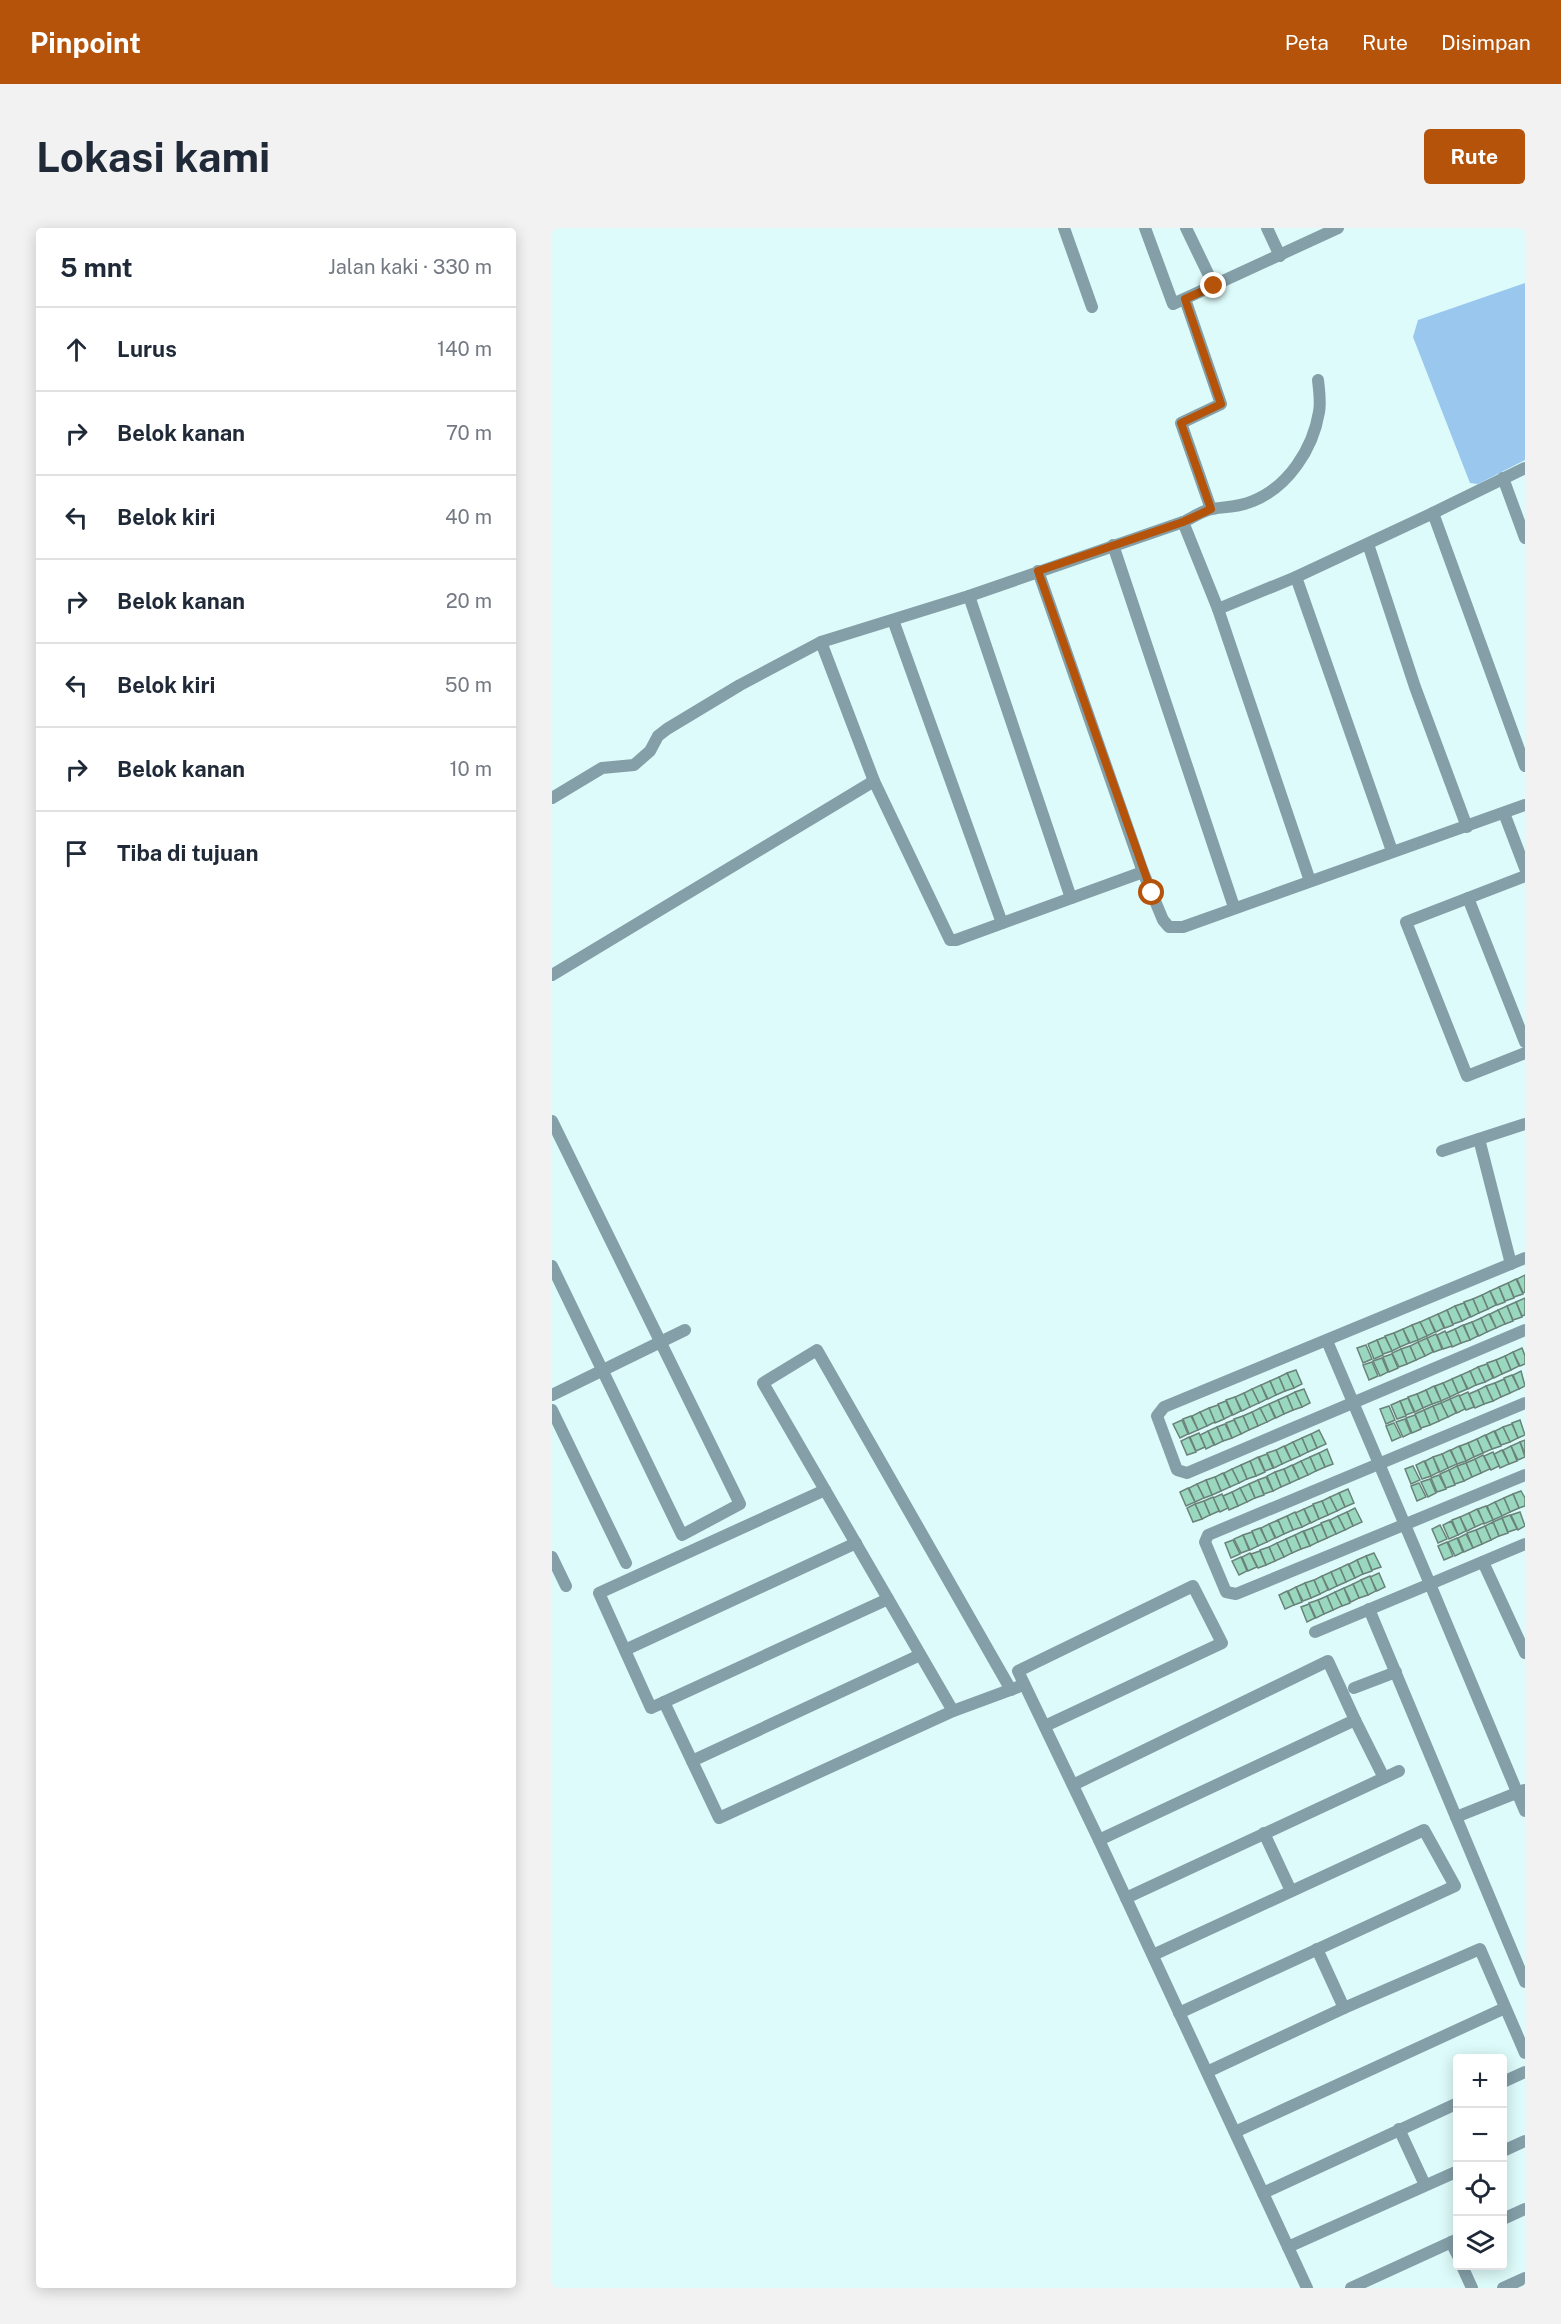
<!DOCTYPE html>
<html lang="id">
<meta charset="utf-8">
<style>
:root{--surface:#fff;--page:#f2f2f3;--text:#1f2937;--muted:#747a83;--line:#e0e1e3;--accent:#b45309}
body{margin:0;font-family:"Public Sans",sans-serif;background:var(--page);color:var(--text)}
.controls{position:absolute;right:18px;bottom:18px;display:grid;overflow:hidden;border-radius:6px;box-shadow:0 3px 15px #0003}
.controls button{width:54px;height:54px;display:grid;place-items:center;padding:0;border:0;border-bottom:2px solid var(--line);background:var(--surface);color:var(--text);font:30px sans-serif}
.stop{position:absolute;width:18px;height:18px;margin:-14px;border:4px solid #b45309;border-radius:50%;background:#fff}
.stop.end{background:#b45309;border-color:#fff;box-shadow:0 2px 6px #0008}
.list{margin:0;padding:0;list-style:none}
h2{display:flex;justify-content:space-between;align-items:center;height:78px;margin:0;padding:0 24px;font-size:26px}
h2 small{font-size:20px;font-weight:400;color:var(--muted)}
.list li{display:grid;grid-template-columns:39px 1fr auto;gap:18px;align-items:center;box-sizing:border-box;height:84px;padding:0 24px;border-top:2px solid var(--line)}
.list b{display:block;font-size:22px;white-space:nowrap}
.list em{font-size:20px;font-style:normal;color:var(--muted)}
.icon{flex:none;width:33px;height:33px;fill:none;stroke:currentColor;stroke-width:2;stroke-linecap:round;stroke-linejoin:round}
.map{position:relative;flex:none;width:973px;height:2060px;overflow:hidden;border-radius:6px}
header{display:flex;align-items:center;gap:36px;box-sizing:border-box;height:84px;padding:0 30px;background:var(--accent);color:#fff}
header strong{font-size:28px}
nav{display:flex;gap:33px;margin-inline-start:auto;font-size:21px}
.intro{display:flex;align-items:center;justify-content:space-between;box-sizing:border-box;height:144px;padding:0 36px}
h1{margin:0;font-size:42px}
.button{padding:15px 27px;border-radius:6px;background:var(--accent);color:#fff;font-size:21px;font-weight:700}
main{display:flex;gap:36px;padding:0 36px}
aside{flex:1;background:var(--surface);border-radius:6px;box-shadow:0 3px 15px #0003}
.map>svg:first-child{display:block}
</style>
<header>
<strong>Pinpoint</strong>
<nav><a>Peta</a><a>Rute</a><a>Disimpan</a></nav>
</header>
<div class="intro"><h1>Lokasi kami</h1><a class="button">Rute</a></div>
<main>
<aside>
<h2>5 mnt<small>Jalan kaki · 330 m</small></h2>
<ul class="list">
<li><svg class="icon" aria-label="ahead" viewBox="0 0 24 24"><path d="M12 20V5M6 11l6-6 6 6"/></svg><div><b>Lurus</b></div><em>140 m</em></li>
<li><svg class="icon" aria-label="right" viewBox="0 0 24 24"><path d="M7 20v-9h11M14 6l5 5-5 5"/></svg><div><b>Belok kanan</b></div><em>70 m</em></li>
<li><svg class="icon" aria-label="left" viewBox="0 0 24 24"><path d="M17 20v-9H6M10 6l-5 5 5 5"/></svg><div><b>Belok kiri</b></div><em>40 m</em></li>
<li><svg class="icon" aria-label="right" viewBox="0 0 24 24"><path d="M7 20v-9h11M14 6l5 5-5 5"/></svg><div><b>Belok kanan</b></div><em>20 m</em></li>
<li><svg class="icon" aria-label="left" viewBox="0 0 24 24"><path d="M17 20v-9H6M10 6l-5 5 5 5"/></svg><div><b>Belok kiri</b></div><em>50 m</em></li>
<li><svg class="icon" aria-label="right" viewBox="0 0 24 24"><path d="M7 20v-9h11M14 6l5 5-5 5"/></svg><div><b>Belok kanan</b></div><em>10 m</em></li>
<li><svg class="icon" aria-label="arrive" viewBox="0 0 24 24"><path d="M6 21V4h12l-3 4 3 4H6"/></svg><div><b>Tiba di tujuan</b></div></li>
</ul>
</aside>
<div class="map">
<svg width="973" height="2060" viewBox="0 0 973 2060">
<rect width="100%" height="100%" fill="#ddfbfa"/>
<!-- water -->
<path fill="#9ac7ed" d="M973,55v177l-47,24 -8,-1 -57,-146 5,-17z"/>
<!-- building -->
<g fill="#99d7bf" stroke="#6a8279" stroke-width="1.5">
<path d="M973,1047v17l-2,1 -6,-14z"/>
<path d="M964,1051l7,15 -9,3 -6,-14z"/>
<path d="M956,1055l6,15 -9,3 -6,-14z"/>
<path d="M947,1059l6,15 -8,3 -7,-14z"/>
<path d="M938,1063l6,14 -8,4 -6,-14z"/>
<path d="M930,1067l6,14 -9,4 -6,-14z"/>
<path d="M973,1070v17l-3,1 -6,-14z"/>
<path d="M921,1071l6,14 -8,4 -7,-15z"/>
<path d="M964,1074l6,15 -9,3 -6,-14z"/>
<path d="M912,1075l6,14 -8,4 -7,-15z"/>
<path d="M903,1078l7,15 -9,3 -6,-14z"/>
<path d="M955,1078l6,15 -8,3 -7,-14z"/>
<path d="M895,1082l6,15 -8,3 -7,-14z"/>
<path d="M946,1082l7,14 -9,4 -6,-14z"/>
<path d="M886,1086l6,14 -8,4 -7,-14z"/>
<path d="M937,1086l7,14 -9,4 -6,-14z"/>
<path d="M877,1090l6,14 -8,4 -7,-14z"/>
<path d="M929,1090l6,14 -8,4 -7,-14z"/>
<path d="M868,1094l7,14 -9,4 -6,-15z"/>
<path d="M920,1094l6,14 -8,4 -6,-15z"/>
<path d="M860,1097l6,15 -8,3 -7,-14z"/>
<path d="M911,1097l7,15 -9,3 -6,-14z"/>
<path d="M851,1101l6,14 -9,4 -6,-14z"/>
<path d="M903,1101l6,14 -9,4 -6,-14z"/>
<path d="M893,1103l7,15 -9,3 -6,-14z"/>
<path d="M842,1105l6,14 -8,4 -7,-15z"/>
<path d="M884,1106l6,15 -8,3 -7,-14z"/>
<path d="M833,1109l7,14 -9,3 -6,-14z"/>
<path d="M875,1110l6,14 -8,4 -7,-14z"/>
<path d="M825,1112l6,15 -9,4 -6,-15z"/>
<path d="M866,1114l7,14 -9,4 -6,-14z"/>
<path d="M814,1117l6,14 -9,4 -6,-15z"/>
<path d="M858,1118l6,14 -9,4 -6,-15z"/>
<path d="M970,1120l3,8v8l-5,2 -7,-14z"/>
<path d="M849,1121l6,15 -8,3 -7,-14z"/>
<path d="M961,1124l6,14 -8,4 -6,-14z"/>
<path d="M840,1126l6,14 -9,4 -6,-15z"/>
<path d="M953,1128l6,14 -9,4 -6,-14z"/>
<path d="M830,1130l6,14 -8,4 -7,-15z"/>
<path d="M944,1132l6,14 -8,4 -7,-15z"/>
<path d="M820,1134l6,14 -9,4 -6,-15z"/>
<path d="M935,1136l6,14 -8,4 -7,-15z"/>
<path d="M926,1139l7,15 -9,3 -6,-14z"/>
<path d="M744,1142l6,14 -8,4 -7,-15z"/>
<path d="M918,1143l6,14 -8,4 -7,-14z"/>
<path d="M969,1143l4,15 -6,3 -6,-14z"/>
<path d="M735,1145l7,15 -9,3 -6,-14z"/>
<path d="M909,1147l6,14 -9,4 -6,-14z"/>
<path d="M960,1147l7,14 -9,4 -6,-15z"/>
<path d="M727,1149l6,14 -9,4 -6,-14z"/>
<path d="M900,1151l6,14 -8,4 -7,-14z"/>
<path d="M952,1151l6,14 -9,4 -6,-14z"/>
<path d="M718,1153l6,14 -8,4 -7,-14z"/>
<path d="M891,1155l7,14 -9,4 -6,-15z"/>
<path d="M943,1155l6,14 -8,4 -7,-15z"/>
<path d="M709,1157l6,14 -8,4 -7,-14z"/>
<path d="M882,1158l7,15 -9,3 -6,-14z"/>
<path d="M934,1158l7,15 -9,3 -6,-14z"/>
<path d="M700,1161l7,14 -9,4 -6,-14z"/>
<path d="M752,1161l6,14 -8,4 -7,-15z"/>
<path d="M874,1162l6,14 -9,4 -6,-14z"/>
<path d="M926,1162l6,14 -9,4 -6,-14z"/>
<path d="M743,1164l7,15 -9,3 -6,-14z"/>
<path d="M916,1164l6,15 -8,3 -7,-14z"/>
<path d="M692,1165l6,14 -8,4 -7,-14z"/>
<path d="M865,1166l6,14 -8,4 -7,-15z"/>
<path d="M907,1167l6,14 -8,4 -7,-14z"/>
<path d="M735,1168l6,14 -9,4 -6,-14z"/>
<path d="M683,1169l6,14 -8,4 -7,-15z"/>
<path d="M856,1170l6,14 -8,3 -6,-14z"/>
<path d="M898,1171l6,14 -8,4 -7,-14z"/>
<path d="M726,1172l6,14 -8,4 -7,-14z"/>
<path d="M674,1173l6,14 -8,4 -6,-15z"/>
<path d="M848,1173l6,15 -9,3 -6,-14z"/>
<path d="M889,1175l7,14 -9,4 -6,-15z"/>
<path d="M717,1176l6,14 -8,4 -7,-14z"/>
<path d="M666,1177l6,14 -9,4 -6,-15z"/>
<path d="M837,1178l6,14 -9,4 -6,-15z"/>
<path d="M881,1178l6,15 -9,4 -6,-15z"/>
<path d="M657,1180l6,14 -8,4 -7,-14z"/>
<path d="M708,1180l7,14 -9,4 -6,-14z"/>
<path d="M872,1182l6,15 -9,3 -6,-14z"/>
<path d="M648,1184l7,14 -9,4 -6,-14z"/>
<path d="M700,1184l6,14 -9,4 -6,-14z"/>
<path d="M863,1187l6,14 -9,4 -6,-15z"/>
<path d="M639,1188l7,14 -9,4 -6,-15z"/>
<path d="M691,1188l6,14 -8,4 -7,-15z"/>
<path d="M853,1191l6,14 -8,4 -7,-15z"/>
<path d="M630,1192l6,14 -8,4 -7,-14z"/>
<path d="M682,1192l7,14 -9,4 -6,-15z"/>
<path d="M968,1192l5,15 -7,3 -6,-15z"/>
<path d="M842,1195l7,14 -9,4 -6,-15z"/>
<path d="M673,1196l7,14 -9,3 -6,-14z"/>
<path d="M960,1196l6,14 -8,4 -7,-15z"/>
<path d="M665,1199l6,14 -8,4 -7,-14z"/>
<path d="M951,1199l7,15 -9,3 -6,-14z"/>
<path d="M767,1202l7,14 -9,4 -6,-14z"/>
<path d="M656,1203l6,14 -8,4 -6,-14z"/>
<path d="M942,1203l7,15 -9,3 -6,-14z"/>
<path d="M647,1205l6,14 -9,4 -6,-14z"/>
<path d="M759,1206l6,14 -9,4 -6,-14z"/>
<path d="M933,1207l7,14 -9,4 -6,-14z"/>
<path d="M637,1209l7,15 -9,3 -6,-14z"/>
<path d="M750,1210l6,14 -8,4 -7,-14z"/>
<path d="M925,1211l6,14 -9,4 -6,-14z"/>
<path d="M973,1212v14l-5,-12z"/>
<path d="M741,1214l7,14 -9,4 -6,-14z"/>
<path d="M968,1214l5,15 -7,3 -7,-14z"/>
<path d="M916,1215l6,14 -8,4 -6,-15z"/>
<path d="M732,1218l7,14 -9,4 -6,-14z"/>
<path d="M907,1218l7,15 -9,3 -6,-14z"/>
<path d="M959,1218l6,15 -8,3 -6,-14z"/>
<path d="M775,1221l6,15 -8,3 -6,-14z"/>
<path d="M724,1222l6,14 -8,4 -7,-15z"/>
<path d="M898,1222l7,14 -9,4 -6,-14z"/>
<path d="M950,1222l7,14 -9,4 -6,-14z"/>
<path d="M941,1224l6,14 -8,4 -7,-14z"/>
<path d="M767,1225l6,14 -9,4 -6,-14z"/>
<path d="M715,1226l6,14 -8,3 -6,-14z"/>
<path d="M890,1226l6,14 -8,4 -7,-15z"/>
<path d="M931,1227l7,14 -9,4 -6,-14z"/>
<path d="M706,1229l7,15 -9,4 -6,-15z"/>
<path d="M758,1229l6,14 -8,4 -7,-14z"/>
<path d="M881,1229l6,15 -8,4 -6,-15z"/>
<path d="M923,1231l6,14 -9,4 -6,-14z"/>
<path d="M698,1233l6,15 -9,3 -6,-14z"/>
<path d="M749,1233l7,14 -9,4 -6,-14z"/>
<path d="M872,1233l7,15 -9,3 -6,-14z"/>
<path d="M914,1235l6,14 -8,4 -7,-15z"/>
<path d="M689,1237l6,14 -8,4 -7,-14z"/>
<path d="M740,1237l7,14 -9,4 -6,-14z"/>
<path d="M861,1238l7,14 -9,4 -6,-15z"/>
<path d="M905,1238l7,15 -9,3 -6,-14z"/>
<path d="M680,1241l7,14 -9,4 -6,-14z"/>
<path d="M732,1241l6,14 -9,4 -6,-15z"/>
<path d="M897,1242l6,15 -9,3 -6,-14z"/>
<path d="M723,1244l6,15 -8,4 -6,-15z"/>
<path d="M671,1245l7,14 -9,4 -6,-14z"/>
<path d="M887,1247l7,14 -9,3 -6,-14z"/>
<path d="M663,1249l6,14 -9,4 -6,-15z"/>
<path d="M714,1249l7,14 -9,3 -6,-14z"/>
<path d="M878,1251l6,14 -8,4 -7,-15z"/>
<path d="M654,1252l6,15 -8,3 -7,-14z"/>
<path d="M706,1252l6,15 -9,3 -6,-14z"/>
<path d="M867,1255l7,14 -9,4 -6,-15z"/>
<path d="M645,1256l7,14 -9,4 -6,-14z"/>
<path d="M697,1256l6,14 -8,4 -7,-14z"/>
<path d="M636,1260l7,14 -9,4 -6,-14z"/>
<path d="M688,1260l7,14 -9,4 -6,-14z"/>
<path d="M796,1261l6,14 -9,4 -6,-14z"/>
<path d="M969,1263l4,7v8l-6,2 -6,-14z"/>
<path d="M680,1264l6,14 -9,4 -6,-14z"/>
<path d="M787,1265l6,14 -8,4 -7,-14z"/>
<path d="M670,1266l6,14 -8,4 -7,-14z"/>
<path d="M961,1266l6,14 -9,4 -6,-14z"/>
<path d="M661,1269l6,14 -9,4 -6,-14z"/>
<path d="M778,1269l7,14 -9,4 -6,-14z"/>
<path d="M952,1270l6,14 -8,4 -7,-14z"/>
<path d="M652,1273l6,14 -8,4 -7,-15z"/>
<path d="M770,1273l6,14 -9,4 -6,-15z"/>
<path d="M943,1274l7,14 -9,4 -6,-14z"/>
<path d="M643,1276l7,15 -9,3 -6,-14z"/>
<path d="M761,1277l6,14 -8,4 -7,-14z"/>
<path d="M934,1278l7,14 -9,4 -6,-15z"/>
<path d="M803,1280l7,14 -9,4 -6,-14z"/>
<path d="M752,1281l6,14 -8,4 -7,-14z"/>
<path d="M925,1281l7,14 -9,4 -6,-14z"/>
<path d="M743,1284l7,15 -9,3 -6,-14z"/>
<path d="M795,1284l6,14 -8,4 -7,-14z"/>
<path d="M968,1284l5,14 -7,4 -7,-15z"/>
<path d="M917,1285l6,14 -8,4 -7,-14z"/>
<path d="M958,1287l7,14 -9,3 -6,-14z"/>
<path d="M735,1288l6,14 -9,4 -6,-14z"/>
<path d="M786,1288l7,14 -9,4 -6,-14z"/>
<path d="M908,1289l6,14 -8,4 -6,-15z"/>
<path d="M950,1290l6,15 -9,3 -6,-14z"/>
<path d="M726,1292l6,14 -8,4 -7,-14z"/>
<path d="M777,1292l7,14 -9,4 -6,-15z"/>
<path d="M899,1293l7,14 -9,4 -6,-14z"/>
<path d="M941,1294l6,14 -8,4 -6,-14z"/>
<path d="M717,1296l6,14 -8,4 -6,-14z"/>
<path d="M769,1296l6,14 -9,4 -6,-14z"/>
<path d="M888,1297l7,14 -9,4 -6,-14z"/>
<path d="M933,1298l6,14 -9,4 -6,-14z"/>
<path d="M708,1300l7,14 -9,4 -6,-15z"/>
<path d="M760,1300l6,14 -8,4 -6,-15z"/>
<path d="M924,1302l6,14 -9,4 -6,-15z"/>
<path d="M751,1303l7,15 -9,3 -6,-14z"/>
<path d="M700,1304l6,14 -8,4 -7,-15z"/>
<path d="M914,1306l7,14 -9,4 -6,-14z"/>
<path d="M691,1307l6,15 -8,3 -7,-14z"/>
<path d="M743,1307l6,14 -9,4 -6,-14z"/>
<path d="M905,1310l6,14 -8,4 -7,-14z"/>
<path d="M734,1311l6,14 -8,4 -7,-14z"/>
<path d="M681,1312l7,14 -9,4 -6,-15z"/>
<path d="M895,1314l6,14 -9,4 -6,-14z"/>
<path d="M725,1315l7,14 -9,4 -6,-14z"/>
<path d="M717,1319l6,14 -9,4 -6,-15z"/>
<path d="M708,1323l6,14 -8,3 -7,-14z"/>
<path d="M698,1325l7,14 -9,4 -6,-14z"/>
<path d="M822,1325l7,14 -9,3 -6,-14z"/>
<path d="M814,1328l6,15 -9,3 -6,-14z"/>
<path d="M689,1329l6,14 -8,4 -7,-14z"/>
<path d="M805,1332l6,14 -8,4 -6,-14z"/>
<path d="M796,1336l7,14 -9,4 -6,-14z"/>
<path d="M788,1340l6,14 -9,4 -6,-14z"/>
<path d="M779,1344l6,14 -8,4 -7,-14z"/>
<path d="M827,1345l6,14 -8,4 -7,-14z"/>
<path d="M770,1348l6,14 -8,4 -6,-14z"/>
<path d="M818,1348l6,15 -8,4 -7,-15z"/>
<path d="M762,1352l6,14 -9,4 -6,-15z"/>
<path d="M809,1352l7,15 -9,3 -6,-14z"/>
<path d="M753,1355l6,15 -8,3 -7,-14z"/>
<path d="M801,1356l6,14 -8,4 -7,-14z"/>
<path d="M744,1359l6,15 -8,3 -6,-14z"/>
<path d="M792,1360l6,15 -8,3 -7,-14z"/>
<path d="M735,1363l7,14 -9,4 -6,-14z"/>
<path d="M783,1364l7,14 -9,4 -6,-14z"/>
<path d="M775,1368l6,14 -9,4 -6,-14z"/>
<path d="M766,1372l6,14 -8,4 -7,-15z"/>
<path d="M757,1376l6,14 -8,4 -6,-15z"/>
</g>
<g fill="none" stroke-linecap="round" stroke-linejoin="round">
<!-- street -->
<g stroke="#849fa8" stroke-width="12">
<path d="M512,0l28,79"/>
<path d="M593,0l28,76 165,-76"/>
<path d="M634,0l28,58"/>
<path d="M715,0l13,28"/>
<path d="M633,71l36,105 -40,19 30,86"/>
<path d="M951,250l22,60"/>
<path d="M881,285l92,-45"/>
<path d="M631,294l35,87 92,272"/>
<path d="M816,316l47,143 52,140"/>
<path d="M561,317l121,362"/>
<path d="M486,343l105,301 20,48 6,7h14l342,-122"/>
<path d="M744,349l96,274"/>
<path d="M417,368l102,302"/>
<path d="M666,381l78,-32 137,-64 92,253"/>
<path d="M341,392l109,303"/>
<path d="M269,414l53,139 76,159h6l187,-68"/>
<path d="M0,570l50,-30 32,-3 16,-14 8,-15 9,-7 73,-44 81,-43 148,-46 214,-74c9,-4 20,-12 29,-13 16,-3 24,-1 41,-8 35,-14 60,-52 66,-89 2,-10 0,-22 -1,-32"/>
<path d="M952,585l21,55"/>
<path d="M973,648l-119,46 61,154 58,-23"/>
<path d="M916,670l57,144"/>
<path d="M0,747l322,-194"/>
<path d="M0,893l188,383 -58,31 -130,-269"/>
<path d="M927,911l32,125"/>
<path d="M890,923l83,-27"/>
<path d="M973,1030l-361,149 -7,9 20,54 10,3 338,-143"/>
<path d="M775,1113l103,243 95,-40"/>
<path d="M0,1167l133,-65"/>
<path d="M973,1175l-317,132 -3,7 21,50 10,2 289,-119"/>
<path d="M0,1182l74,153"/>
<path d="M273,1262l-226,103 52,115 237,-109"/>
<path d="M0,1329l14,29"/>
<path d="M931,1334l42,91"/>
<path d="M817,1381l156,373"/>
<path d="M763,1404l115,-48 95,227"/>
<path d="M73,1422l231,-107"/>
<path d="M802,1460l42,-16"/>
<path d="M112,1474l55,116 234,-107 65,-24"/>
<path d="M401,1483l-190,-328 54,-33 194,340"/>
<path d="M493,1498l177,-83 -29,-57 -175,85 81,169"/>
<path d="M140,1533l228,-106"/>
<path d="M521,1557l255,-124 27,59"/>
<path d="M904,1589l68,-27"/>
<path d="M712,1605l27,58"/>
<path d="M574,1670l273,-127"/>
<path d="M765,1721l27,59"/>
<path d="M601,1727l271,-125 31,56 -276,127"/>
<path d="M655,1844l137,-64 136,-59 45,104"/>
<path d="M951,1854l22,-10"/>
<path d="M847,1901l26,56"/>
<path d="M683,1904l270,-124"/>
<path d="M951,1923l22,-10"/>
<path d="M711,1965l195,-90"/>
<path d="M951,1991l22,-10"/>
<path d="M899,2014l7,14"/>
<path d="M736,2019l170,-76"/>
<path d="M910,2038l10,22"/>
<path d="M755,2060l-208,-448 256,-120 29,58"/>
<path d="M799,2060l107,-49"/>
<path d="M951,2060l22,-10"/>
</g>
</g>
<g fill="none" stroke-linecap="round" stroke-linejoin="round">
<!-- route -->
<path stroke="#b45309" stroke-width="8" d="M600,665l-114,-322 145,-49 28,-13 -30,-86 40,-19 -36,-105 29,-13"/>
</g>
</svg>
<div class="controls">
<button>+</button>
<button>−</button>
<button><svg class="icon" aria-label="locate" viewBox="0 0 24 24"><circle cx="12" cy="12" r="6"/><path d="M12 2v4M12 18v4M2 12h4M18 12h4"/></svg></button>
<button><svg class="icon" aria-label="layers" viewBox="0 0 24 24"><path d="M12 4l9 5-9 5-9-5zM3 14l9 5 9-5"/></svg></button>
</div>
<div class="stop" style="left:600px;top:665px"></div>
<div class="stop end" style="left:662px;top:58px"></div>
</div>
</main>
